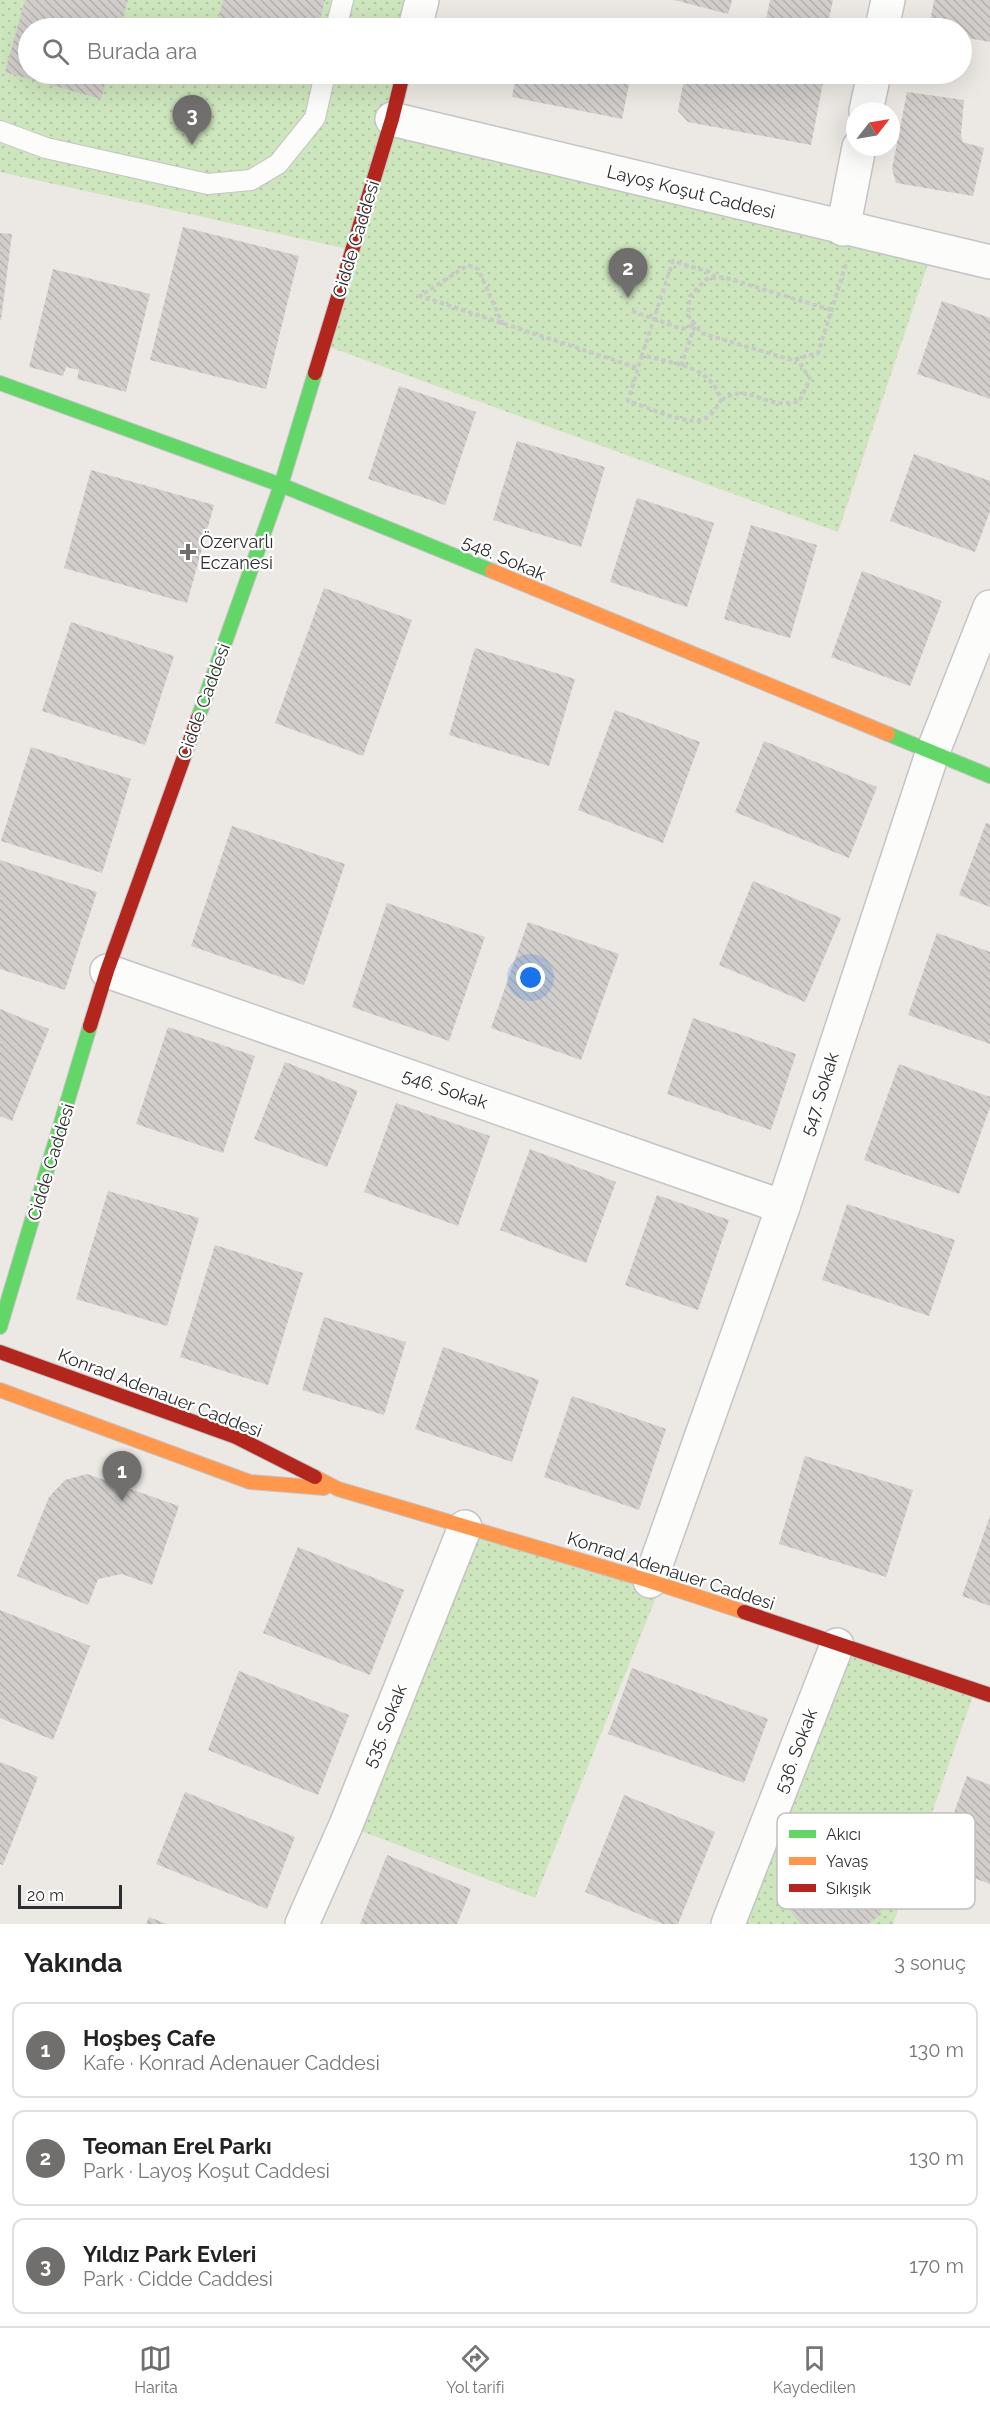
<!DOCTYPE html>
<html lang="tr">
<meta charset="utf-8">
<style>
:root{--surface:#fff;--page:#f2f2f2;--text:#222;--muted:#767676;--line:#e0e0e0;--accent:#706f6e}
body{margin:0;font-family:Raleway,sans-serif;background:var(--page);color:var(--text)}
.compass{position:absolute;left:846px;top:102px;width:54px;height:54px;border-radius:50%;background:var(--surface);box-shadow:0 6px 24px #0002;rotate:59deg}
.scale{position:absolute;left:18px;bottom:15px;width:104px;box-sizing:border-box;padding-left:6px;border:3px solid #2e2e2e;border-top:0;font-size:16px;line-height:21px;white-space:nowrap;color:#2e2e2e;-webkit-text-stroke:4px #fff;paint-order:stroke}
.you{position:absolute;left:531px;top:978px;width:21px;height:21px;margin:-15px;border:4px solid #fff;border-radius:50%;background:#1a73e8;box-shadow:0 0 0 9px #1a73e833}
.badge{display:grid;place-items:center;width:39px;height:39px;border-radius:50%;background:var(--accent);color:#fff;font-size:20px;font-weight:700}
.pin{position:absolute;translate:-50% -50px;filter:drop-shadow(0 2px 3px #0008)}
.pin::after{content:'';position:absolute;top:32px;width:21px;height:18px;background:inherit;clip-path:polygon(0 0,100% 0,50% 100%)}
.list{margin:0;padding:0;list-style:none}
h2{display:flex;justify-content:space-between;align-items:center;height:78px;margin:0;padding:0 24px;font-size:26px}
h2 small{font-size:20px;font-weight:400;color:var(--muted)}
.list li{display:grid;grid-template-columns:39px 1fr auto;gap:18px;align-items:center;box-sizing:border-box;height:96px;margin:0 12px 12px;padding:0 12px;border:2px solid var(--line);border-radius:12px}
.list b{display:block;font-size:22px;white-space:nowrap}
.list p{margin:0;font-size:20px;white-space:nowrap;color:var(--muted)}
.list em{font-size:20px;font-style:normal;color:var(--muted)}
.icon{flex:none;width:33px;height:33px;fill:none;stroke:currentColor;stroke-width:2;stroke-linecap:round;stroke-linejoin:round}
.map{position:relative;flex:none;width:990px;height:1924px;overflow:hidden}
.search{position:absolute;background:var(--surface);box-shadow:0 6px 24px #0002;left:18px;right:18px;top:18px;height:66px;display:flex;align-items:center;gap:15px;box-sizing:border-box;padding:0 21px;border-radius:33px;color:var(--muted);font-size:22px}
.sheet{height:402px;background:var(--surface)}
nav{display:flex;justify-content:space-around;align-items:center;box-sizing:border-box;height:84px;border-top:2px solid var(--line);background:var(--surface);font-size:16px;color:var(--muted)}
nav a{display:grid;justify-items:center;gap:3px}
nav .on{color:var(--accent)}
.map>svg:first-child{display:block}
</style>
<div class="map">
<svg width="990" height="1924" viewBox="0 0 990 1924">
<defs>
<pattern id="green-dots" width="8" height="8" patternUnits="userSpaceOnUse" patternTransform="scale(1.5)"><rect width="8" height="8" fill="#cee6be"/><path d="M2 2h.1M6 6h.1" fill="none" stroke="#b1c6a4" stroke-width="1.8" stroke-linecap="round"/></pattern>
<pattern id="building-back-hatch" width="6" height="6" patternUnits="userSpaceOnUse" patternTransform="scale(1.5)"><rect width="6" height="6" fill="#d1cecb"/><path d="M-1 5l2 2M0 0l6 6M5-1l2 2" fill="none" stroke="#b4b1af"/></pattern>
</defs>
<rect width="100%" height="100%" fill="#ece8e4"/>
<!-- green -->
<g fill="url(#green-dots)">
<path d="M0,0h422l-7,28h-387v46h375l-11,45 541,130 -95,283 -514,-187 28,-95 -352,-78z"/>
<path d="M465,1527l196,58 -126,313 -189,-73z"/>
<path d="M837,1645l138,45 -82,234h-165z"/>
</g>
<!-- building -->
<g fill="url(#building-back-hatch)">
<path d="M25,0h103l-8,28h-92v46h80l-7,25 -96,-27z"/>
<path d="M223,0h102l-7,28h-102z"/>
<path d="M674,0h58l-4,14z"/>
<path d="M770,0h63l-6,28h-14l-47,-9z"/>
<path d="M934,0h56v42l-28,-5v-9h-33z"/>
<path d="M516,74h115l-9,45 -110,-22z"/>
<path d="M685,74h87l51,9 -12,62 -123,-23 -10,-11z"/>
<path d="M907,92l57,8 -3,34 2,8 21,6 -11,48 -77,-13 -4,-14z"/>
<path d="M183,227l116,29 -33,133 -116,-29z"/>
<path d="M0,233l12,1 -11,86h-1z"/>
<path d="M53,269l97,25 -24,98 -49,-13 2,-9 -13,-3 -3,9 -34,-9z"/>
<path d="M942,301l48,17v81l-73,-25z"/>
<path d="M399,386l77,26 -31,93 -77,-26z"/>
<path d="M517,441l88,26 -24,80 -88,-27z"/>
<path d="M914,454l76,27v30l-15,41 -85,-31z"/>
<path d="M91,470l123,35 -27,98 -123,-35z"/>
<path d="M637,498l77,25 -27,84 -77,-25z"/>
<path d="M751,525l66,20 -27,93 -66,-19z"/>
<path d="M862,571l80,30 -32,85 -79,-29z"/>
<path d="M324,588l88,32 -49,136 -88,-33z"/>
<path d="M71,622l103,34 -29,89 -103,-34z"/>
<path d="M475,648l100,31 -26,87 -100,-31z"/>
<path d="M615,710l85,32 -37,101 -85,-33z"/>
<path d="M764,741l113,46 -28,71 -114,-46z"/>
<path d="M31,747l100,32 -29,94 -101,-32z"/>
<path d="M986,823l4,1v83l-31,-12z"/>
<path d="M232,826l113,38 -41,121 -113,-39z"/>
<path d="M0,860l97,32 -32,98 -65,-21z"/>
<path d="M753,881l88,37 -36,84 -86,-37z"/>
<path d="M387,903l98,34 -36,104 -97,-34z"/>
<path d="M528,922l91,32 -38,106 -90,-32z"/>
<path d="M937,933l53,19v92l-82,-29z"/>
<path d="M0,1009l49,20 -37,92 -12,-5z"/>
<path d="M693,1018l103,36 -25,76 -104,-36z"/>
<path d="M168,1027l87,29 -32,97 -87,-29z"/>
<path d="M285,1062l73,29 -31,76 -73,-28z"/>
<path d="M899,1064l91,33v10l-31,87 -95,-34z"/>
<path d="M396,1103l94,33 -32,90 -94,-34z"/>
<path d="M530,1149l86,33 -30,81 -86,-33z"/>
<path d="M108,1191l91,27 -32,108 -91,-27z"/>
<path d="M657,1195l72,25 -31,90 -73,-25z"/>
<path d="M847,1204l108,36 -26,76 -107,-36z"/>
<path d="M215,1245l88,28 -35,112 -88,-28z"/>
<path d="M324,1317l82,25 -22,73 -82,-25z"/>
<path d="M443,1347l96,33 -27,82 -97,-33z"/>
<path d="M572,1396l94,33 -27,81 -95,-33z"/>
<path d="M805,1456l108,34 -27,87 -107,-33z"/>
<path d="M87,1474l92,32 -27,79 -30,-11 -24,5 -10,26 -71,-29 32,-79 16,-17z"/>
<path d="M990,1516v90l-28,-10z"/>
<path d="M298,1547l106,43 -34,85 -107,-42z"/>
<path d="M0,1610l90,36 -37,94 -53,-22z"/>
<path d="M632,1668l136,51 -24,64 -136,-49z"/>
<path d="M239,1671l110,44 -31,80 -110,-45z"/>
<path d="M0,1762l38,15 -35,88 -3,-1z"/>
<path d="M967,1776l23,9v99l-54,-20z"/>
<path d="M185,1792l110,45 -28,72 -111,-45z"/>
<path d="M624,1795l91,37 -37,92h-15l-78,-32z"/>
<path d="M387,1855l84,34 -14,35h-97z"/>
<path d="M846,1861l36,53 -14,10h-68l-15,-21z"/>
<path d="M149,1917l18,7h-21z"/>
</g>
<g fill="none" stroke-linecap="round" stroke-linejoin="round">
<defs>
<g id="lane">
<path d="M336,28l7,-28"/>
<path d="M0,131l46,17 162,36 43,-4 27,-16 37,-46 10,-44"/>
</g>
<g id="street">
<path d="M415,28l7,-28"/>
<path d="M882,28l6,-28"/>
<path d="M866,111l8,-37"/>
<path d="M392,119l598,143"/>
<path d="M843,229l16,-82"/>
<path d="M107,971l676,236"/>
<path d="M650,1581l133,-374 149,-453 58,-147"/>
<path d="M302,1924l44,-99 119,-298"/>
<path d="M728,1924l109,-279"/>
</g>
<g id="fast">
<path d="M0,383l281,102 211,86"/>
<path d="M198,718l83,-233 34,-112"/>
<path d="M888,734l102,42"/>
<path d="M0,1327l90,-301"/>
</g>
<g id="slow">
<path d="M492,571l396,163"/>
<path d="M0,1390l250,92 74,6"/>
<path d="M315,1477l23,12 312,92 94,31"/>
</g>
<g id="jam">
<path d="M315,373l77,-254 11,-45"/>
<path d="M90,1026l17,-55 91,-253"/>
<path d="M0,1352l236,85 79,40"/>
<path d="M744,1612l246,83"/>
</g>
</defs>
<!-- lane casing -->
<use href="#lane" stroke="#c5c4c5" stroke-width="22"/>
<!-- street casing -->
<use href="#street" stroke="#c5c4c5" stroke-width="36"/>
<!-- fast casing -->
<use href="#fast" stroke="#c5c4c5" stroke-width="16"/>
<!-- slow casing -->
<use href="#slow" stroke="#c5c4c5" stroke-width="16"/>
<!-- jam casing -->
<use href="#jam" stroke="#c5c4c5" stroke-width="16"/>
<!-- path -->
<g stroke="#c9c9c8" stroke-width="4" stroke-dasharray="4.5 3" stroke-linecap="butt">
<path d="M831,310l-108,-33 -17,2 -16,17 -2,19 13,18 91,27 26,-7 29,-92"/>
<path d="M632,311l50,18 13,-5"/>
<path d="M503,325l-25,-56 -10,-4 -48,31 218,72"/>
<path d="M642,355l-14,46c18,6 56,23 73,19 10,-2 15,-12 20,-20 -10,-35 -47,-36 -79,-45l31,-94 36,11 6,5"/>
<path d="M681,366l14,-41"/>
<path d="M721,400c25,-15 34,0 59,3 6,1 13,-1 19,-1l11,-23 -13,-20"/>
</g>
<!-- lane -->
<use href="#lane" stroke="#fcfcfb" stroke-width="20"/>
<!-- street -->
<use href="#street" stroke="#fcfcfb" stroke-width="33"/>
<!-- fast -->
<use href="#fast" stroke="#63d668" stroke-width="14"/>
<!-- slow -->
<use href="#slow" stroke="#ff974d" stroke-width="14"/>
<!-- jam -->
<use href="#jam" stroke="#b3261e" stroke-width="14"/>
</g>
<!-- markers -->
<path fill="#706f6e" stroke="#fff" stroke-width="2" d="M185 543h6v6h6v6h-6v6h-6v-6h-6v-6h6z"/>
<g text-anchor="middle" stroke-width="4.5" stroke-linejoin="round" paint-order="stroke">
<!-- street labels -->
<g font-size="18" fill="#2e2e2e" stroke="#fff">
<text transform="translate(691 192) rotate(14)" y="6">Layoş Koşut Caddesi</text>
<text transform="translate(356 239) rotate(-73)" y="6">Cidde Caddesi</text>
<text transform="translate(504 558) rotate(23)" y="6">548. Sokak</text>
<text transform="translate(204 701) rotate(-70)" y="6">Cidde Caddesi</text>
<text transform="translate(445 1089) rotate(19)" y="6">546. Sokak</text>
<text transform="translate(820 1094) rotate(-72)" y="6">547. Sokak</text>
<text transform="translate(51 1162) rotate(-73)" y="6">Cidde Caddesi</text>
<text transform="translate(160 1393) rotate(21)" y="6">Konrad Adenauer Caddesi</text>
<text transform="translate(671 1571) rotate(18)" y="6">Konrad Adenauer Caddesi</text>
<text transform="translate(385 1726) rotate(-68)" y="6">535. Sokak</text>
<text transform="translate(796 1751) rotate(-69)" y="6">536. Sokak</text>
</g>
<!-- poi labels -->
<g font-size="18" fill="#2e2e2e" stroke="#fff" text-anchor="start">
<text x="200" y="548">Özervarlı<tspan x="200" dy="21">Eczanesi</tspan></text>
</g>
</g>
<!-- legend -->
<rect x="777" y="1813" width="198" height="96" rx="9" fill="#fff" stroke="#c0c0c0" stroke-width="1.5"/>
<rect x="789" y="1830" width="27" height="8" fill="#63d668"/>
<rect x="789" y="1857" width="27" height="8" fill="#ff974d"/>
<rect x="789" y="1884" width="27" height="8" fill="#b3261e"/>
<g font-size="16" fill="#2e2e2e">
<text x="826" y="1840">Akıcı</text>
<text x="826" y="1867">Yavaş</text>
<text x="826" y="1894">Sıkışık</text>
</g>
</svg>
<svg class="compass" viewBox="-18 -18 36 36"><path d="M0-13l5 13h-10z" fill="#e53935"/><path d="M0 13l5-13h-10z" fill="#767676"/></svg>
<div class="scale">20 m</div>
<div class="you"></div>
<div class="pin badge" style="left:122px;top:1501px">1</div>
<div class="pin badge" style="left:628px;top:298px">2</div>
<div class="pin badge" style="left:192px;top:145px">3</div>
<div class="search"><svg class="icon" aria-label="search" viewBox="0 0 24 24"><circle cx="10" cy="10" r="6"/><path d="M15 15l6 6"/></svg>Burada ara</div>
</div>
<section class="sheet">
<h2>Yakında<small>3 sonuç</small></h2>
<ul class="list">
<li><span class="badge">1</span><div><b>Hoşbeş Cafe</b><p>Kafe · Konrad Adenauer Caddesi</p></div><em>130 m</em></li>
<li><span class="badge">2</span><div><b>Teoman Erel Parkı</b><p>Park · Layoş Koşut Caddesi</p></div><em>130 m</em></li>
<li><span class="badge">3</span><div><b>Yıldız Park Evleri</b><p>Park · Cidde Caddesi</p></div><em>170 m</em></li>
</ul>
</section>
<nav>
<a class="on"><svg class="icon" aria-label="map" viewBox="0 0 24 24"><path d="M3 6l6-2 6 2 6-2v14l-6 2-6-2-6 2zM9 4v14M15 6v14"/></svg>Harita</a>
<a><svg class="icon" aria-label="directions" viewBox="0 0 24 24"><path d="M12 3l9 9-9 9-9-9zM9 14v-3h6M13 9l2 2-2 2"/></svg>Yol tarifi</a>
<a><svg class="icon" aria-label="saved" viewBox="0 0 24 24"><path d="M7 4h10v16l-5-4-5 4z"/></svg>Kaydedilen</a>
</nav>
